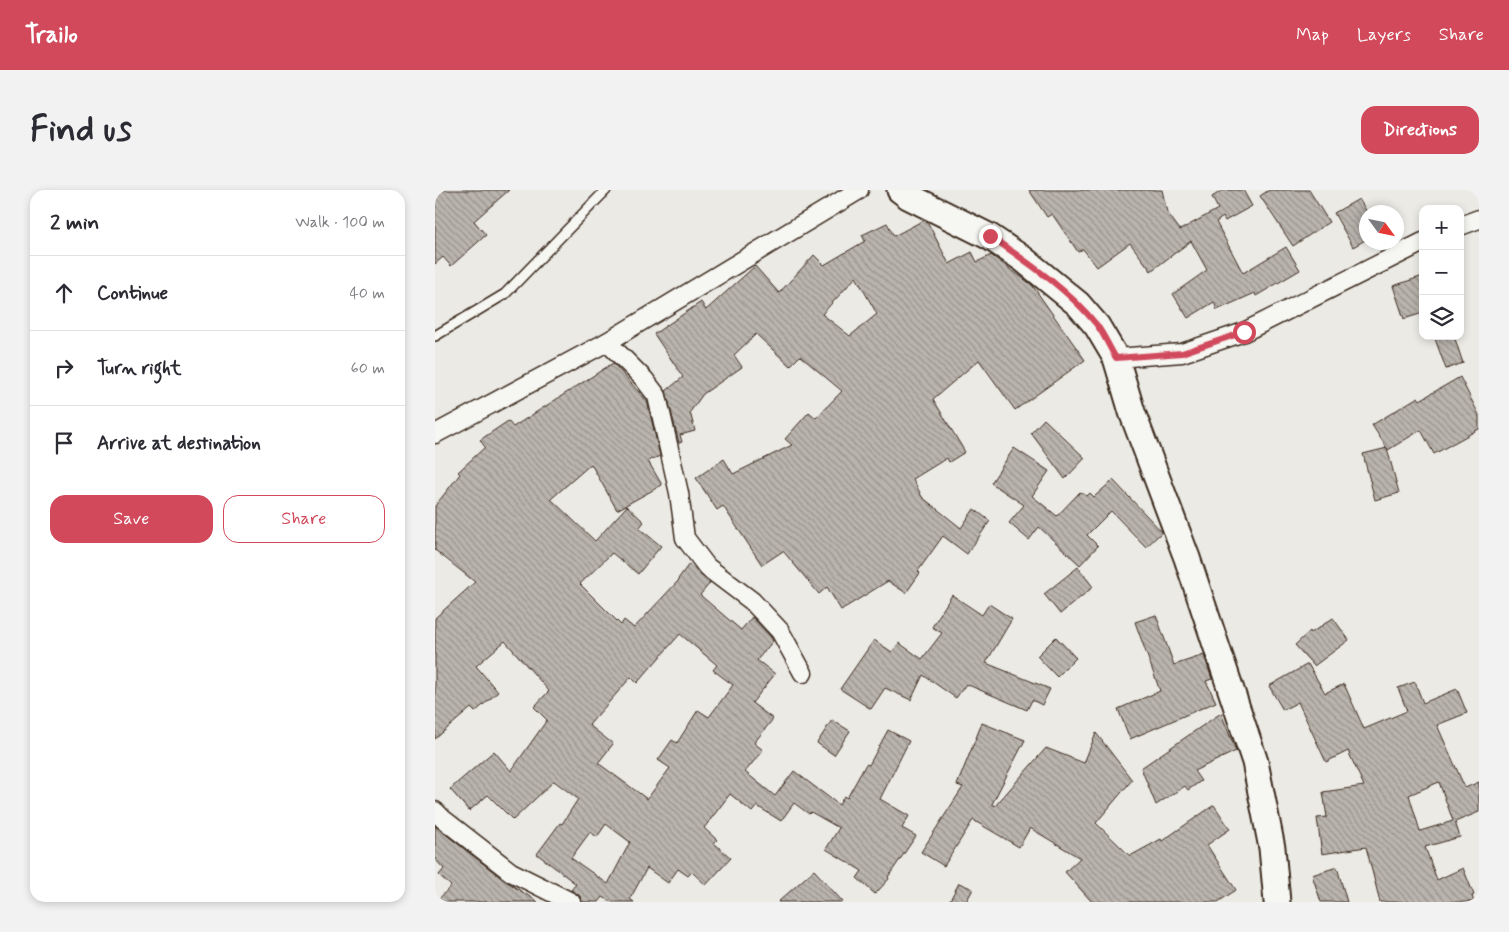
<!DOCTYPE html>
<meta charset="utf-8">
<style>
:root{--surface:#fff;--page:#f2f2f3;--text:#2b2b33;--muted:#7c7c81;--line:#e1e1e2;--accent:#d1495b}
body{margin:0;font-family:Mynerve,sans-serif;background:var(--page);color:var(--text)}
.controls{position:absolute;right:15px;top:15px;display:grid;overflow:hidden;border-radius:10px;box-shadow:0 2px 8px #0003}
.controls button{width:45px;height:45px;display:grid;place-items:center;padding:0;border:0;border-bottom:1px solid var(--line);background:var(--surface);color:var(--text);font:25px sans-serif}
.compass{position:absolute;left:924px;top:15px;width:45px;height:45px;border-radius:50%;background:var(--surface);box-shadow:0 2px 8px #0003;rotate:123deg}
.stop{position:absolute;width:15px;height:15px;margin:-11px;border:4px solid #d1495b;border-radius:50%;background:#fff}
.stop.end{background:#d1495b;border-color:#fff;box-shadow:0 1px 5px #0008}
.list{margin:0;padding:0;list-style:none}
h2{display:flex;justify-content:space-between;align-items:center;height:65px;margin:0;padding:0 20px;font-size:21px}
h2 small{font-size:16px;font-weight:400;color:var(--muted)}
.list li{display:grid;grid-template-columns:32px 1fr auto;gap:15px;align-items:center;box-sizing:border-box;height:75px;padding:0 20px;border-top:1px solid var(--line)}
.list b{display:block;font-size:19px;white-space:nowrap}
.list em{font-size:16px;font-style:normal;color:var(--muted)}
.actions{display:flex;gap:10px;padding:15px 20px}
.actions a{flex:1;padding:11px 0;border:1px solid var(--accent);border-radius:15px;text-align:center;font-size:18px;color:var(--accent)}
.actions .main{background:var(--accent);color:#fff}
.icon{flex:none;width:28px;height:28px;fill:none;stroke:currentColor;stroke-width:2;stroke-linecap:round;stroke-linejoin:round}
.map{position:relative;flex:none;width:1044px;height:712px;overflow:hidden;border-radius:15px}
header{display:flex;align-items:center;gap:30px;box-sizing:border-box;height:70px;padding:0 25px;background:var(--accent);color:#fff}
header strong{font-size:24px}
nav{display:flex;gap:28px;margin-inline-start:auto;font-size:18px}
.intro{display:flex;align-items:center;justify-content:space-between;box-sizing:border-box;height:120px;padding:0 30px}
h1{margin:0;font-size:35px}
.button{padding:12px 22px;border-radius:15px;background:var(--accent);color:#fff;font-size:18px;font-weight:700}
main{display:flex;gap:30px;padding:0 30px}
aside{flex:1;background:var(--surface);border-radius:15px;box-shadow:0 2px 8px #0003}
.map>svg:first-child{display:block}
</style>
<header>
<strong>Trailo</strong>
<nav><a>Map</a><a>Layers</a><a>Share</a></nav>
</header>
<div class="intro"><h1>Find us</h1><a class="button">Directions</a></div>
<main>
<aside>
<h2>2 min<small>Walk · 100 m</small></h2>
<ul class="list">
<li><svg class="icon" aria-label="ahead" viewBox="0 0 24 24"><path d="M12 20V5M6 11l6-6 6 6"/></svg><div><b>Continue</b></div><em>40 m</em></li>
<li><svg class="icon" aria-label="right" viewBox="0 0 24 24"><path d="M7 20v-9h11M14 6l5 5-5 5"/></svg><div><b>Turn right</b></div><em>60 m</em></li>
<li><svg class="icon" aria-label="arrive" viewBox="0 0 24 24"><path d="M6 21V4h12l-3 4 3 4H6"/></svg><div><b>Arrive at destination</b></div></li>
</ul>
<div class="actions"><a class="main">Save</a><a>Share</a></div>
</aside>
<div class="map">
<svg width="1044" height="712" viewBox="0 0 1044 712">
<defs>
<pattern id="building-back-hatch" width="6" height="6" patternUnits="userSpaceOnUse" patternTransform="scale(1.25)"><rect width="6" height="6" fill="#bab4ae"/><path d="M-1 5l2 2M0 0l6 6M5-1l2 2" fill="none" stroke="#98938d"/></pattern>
</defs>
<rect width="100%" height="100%" fill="#ebeae5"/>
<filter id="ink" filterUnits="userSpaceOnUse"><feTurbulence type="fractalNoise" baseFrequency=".02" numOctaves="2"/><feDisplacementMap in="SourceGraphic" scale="10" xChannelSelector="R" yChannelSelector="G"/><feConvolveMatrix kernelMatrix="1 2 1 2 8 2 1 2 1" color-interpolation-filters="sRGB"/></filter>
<g filter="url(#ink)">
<!-- building -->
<g fill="url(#building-back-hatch)" stroke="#3b2a1e" fill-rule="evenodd">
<path d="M0,0h74l-35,31 12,14 -35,31 -8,-9 -8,7z"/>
<path d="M594,0h133l5,22 13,18 38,-21 -6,-12 11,-7h20l9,16 -27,15 -2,-4 -7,5 27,51 43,-26 14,23 -44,26 -1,-3 -38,17 -3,-8 -26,16 -15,-24 34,-24 -16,-29 -40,30 -21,-28 -33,24 -14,-18 -5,3 -26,-38 -5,3z"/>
<path d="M834,0h40l20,32 -36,24 -33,-50z"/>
<path d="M924,9l8,13v27l-14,8 -19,-34z"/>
<path d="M489,30l3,1 22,43 23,-12 5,10 14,-7 41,30 53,75 -70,50 -36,-50 -46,39 32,53 -16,10 -2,-4 -34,21 9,18 39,31 13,-19 16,12 -23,33 -24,-18 -25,35 2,2 -14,20 -18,-12 -47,29 -14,-23 -8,7 -36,-43 -21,14 -39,-59 -6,4 -21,-32 28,-19 9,15 59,-29 -7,-6 24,-27 7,6 26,-27 -42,-35 -10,10 -34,-32 -22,21 8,12 -39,27 -13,18 5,19 -15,4 2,7 -3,1 -13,-52 17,-14 -29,-43 47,-32 5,8 49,-44 24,27 35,-38 10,10 41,-24 -3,-6 25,-12 7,13zM421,87l21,37 -27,22 -28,-22z"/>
<path d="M988,86v37l-19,6 -11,-33z"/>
<path d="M999,146h20l9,27 -17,6z"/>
<path d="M178,173l34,38 13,55 -12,5 14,24 -45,25 -26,-46 -40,35 44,42 32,-35 17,16 -5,6 22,18 -23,28 -26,-21 -32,31 41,41 3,-5 10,8 45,-48 -1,-1 11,-15 21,19 -10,12 41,35 11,-13 19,20 2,4 -16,19 18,14 -23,29 21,16 -19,24 9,7 -18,22 30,24 19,-25 45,34 5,-9 3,2 19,-34 3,1 19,-35 21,11 -29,58 29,17 -7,12 14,8 -28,41 1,2 -14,15 -18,-16 5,-7 -36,-22 13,-21 -28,-16 -2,2 -15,-11 -13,18 -24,-15 -5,6 -22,-18 -26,34 13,12 -3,3 17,15 -25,27 -14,-13 -4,4 -10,-7 -10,14 -21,-15 -17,31 4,3h-22l-9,-5 -4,5h-17l-2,-6 -9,-6 5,-6 -39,-30 23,-31 2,1 16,-25 -24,-18 -41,39 -25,-25 -19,16 -19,-22 44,-38 17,20 36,-51 -13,-13 15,-16 -44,-50 -29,25 22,26 -23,20 -4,-4 -36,31v-121l40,-36 -40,-32v-44l25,-32 -2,-2 27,-25 -5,-7 28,-19 5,6zM245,444l37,31 -4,5 20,15 -24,32 -11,-7 -21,33 -5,-3 -14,20 12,8 -23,31 -49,-36 15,-19 -24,-19 42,-48 6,6zM171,634l24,18 -22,42 -37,-26 19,-26 7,5z"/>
<path d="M1025,187l19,38v14l-45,25 -13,-24 -33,20 -16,-25 46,-28 2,3z"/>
<path d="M609,229l41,39 -20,21 -34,-46z"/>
<path d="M579,258l35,23 -17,25 25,20 23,-24 7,4 3,-3 4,4 19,-17 49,52 -16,15 -35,-36 -24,24 11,11 -18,19 -41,-38 -10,13 -20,-17 15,-18 -33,-22z"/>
<path d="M952,258l12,45 -24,7 -12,-46z"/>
<path d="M643,377l15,20 -33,27 -16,-20z"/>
<path d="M517,405l30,20 7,-11 23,15 -26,44 64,26 -8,16 -10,-5 -5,10 -61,-26 -10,14 -33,-23 -12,25 -26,-12 -14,21 -31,-20 34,-49 18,12 7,-9 23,16 20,-26 -10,-6z"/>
<path d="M721,425l18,50 30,-10 8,24 -6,2 10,21 -86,37 -12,-30 42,-18 -25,-69z"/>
<path d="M898,428l16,22 -35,26 -19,-21 15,-14 1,2z"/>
<path d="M621,447l20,21 -19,19 -20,-21z"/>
<path d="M873,474l17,29 19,-9 20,45 43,-18 -9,-23 17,-6 8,21 34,-14 10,24 -30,12 28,63 14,-6v30l-24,10 5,15 -35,10 12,33 26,-12 11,27 -2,1 2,6h-94l-14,-55 -44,7 -5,-36 10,-1 -4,-25 41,-6 -16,-35 -22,11 -28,-60 -15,8 -14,-24zM1004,592l14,39 -33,10 -11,-36z"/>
<path d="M786,523l15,38 -42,20 7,10 -13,9 -3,-4 -29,19 -15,-37z"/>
<path d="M397,530l18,11 -16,24 -17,-12z"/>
<path d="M547,533l43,17 -33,64 3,2 51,-58 38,15 12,-30 36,47 -36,43 34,33 31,-17 1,2 52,-36 16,24 -23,16 29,45 -18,12h-126l-27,-30 15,-14 -50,-30 -11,19 -46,-27 -29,46 -23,-14 42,-65 -6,-2z"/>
<path d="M0,636l69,54 34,22h-102l15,-16 -12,-11 5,-6 -9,-10z"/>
<path d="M902,677l10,35h-26l-9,-27z"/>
<path d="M379,680l29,32h-65z"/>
<path d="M524,693l14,6 -7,13h-17z"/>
</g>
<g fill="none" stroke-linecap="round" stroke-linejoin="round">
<defs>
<path id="service" d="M0,146l70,-42 101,-104"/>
<g id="minor">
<path d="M1025,36l19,-7"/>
<path d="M172,152l37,37 13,17 22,97 6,45 22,29 45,34 28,30 23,42"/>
<path d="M681,168l66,-5 62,-21 179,-90"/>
<path d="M0,244l172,-92 252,-152"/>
<path d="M0,621l8,8 68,53 60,30"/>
</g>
<path id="secondary" d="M465,0l8,6 82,41 33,22 55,45 19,22 19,32 16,54 55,146 68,204 17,86 5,54"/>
</defs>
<!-- service casing -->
<use href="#service" stroke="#3b2a1e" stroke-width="12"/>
<!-- minor casing -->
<use href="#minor" stroke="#3b2a1e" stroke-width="21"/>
<!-- secondary casing -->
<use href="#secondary" stroke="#3b2a1e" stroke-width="29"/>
<!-- service -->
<use href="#service" stroke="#f6f6f2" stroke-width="9"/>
<!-- minor -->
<use href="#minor" stroke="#f6f6f2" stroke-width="18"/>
<!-- secondary -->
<use href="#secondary" stroke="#f6f6f2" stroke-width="25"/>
</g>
</g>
<g fill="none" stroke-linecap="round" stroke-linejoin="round" filter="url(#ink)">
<!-- route -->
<path stroke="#d1495b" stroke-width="6" d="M555,46c37,26 78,53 106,88 8,10 13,23 20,34l66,-5 62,-21"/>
</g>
</svg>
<div class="controls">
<button>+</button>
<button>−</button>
<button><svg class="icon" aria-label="layers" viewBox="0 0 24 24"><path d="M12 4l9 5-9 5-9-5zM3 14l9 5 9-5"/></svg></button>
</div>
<svg class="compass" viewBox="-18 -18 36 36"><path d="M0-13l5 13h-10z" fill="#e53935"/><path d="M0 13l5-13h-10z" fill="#7c7c81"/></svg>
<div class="stop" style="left:809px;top:142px"></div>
<div class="stop end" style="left:555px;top:46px"></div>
</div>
</main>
